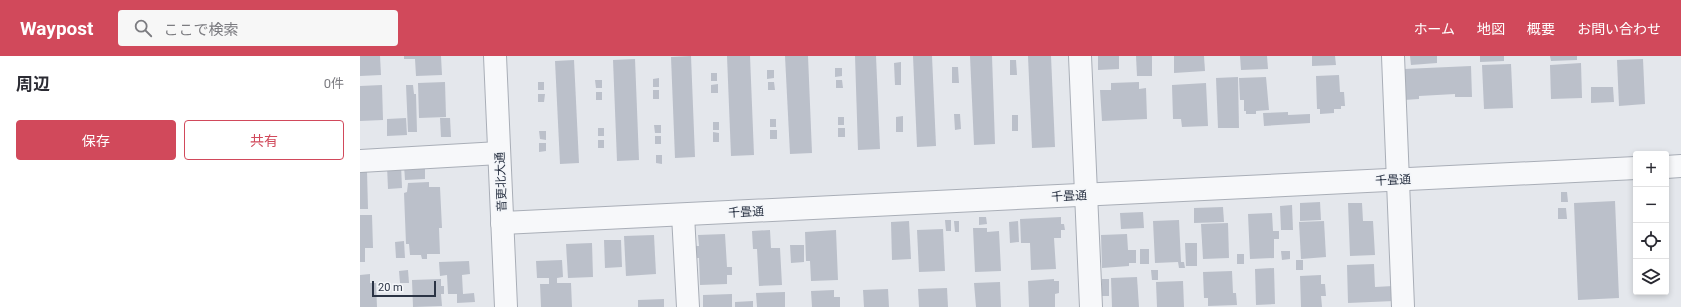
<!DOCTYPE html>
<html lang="ja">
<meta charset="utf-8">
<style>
:root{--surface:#fff;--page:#f7f7f7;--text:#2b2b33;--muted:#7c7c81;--line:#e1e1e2;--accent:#d1495b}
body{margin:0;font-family:Roboto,"Noto Sans JP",sans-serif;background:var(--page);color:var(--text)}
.controls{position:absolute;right:12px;bottom:12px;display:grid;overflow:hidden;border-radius:4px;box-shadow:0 2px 6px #0003}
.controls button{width:36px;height:36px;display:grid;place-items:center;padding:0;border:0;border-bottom:1px solid var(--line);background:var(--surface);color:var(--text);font:20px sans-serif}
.scale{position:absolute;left:12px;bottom:10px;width:64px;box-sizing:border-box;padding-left:4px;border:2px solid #2b3445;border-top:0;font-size:11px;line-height:14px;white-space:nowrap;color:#2b3445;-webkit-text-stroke:3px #f4f6f9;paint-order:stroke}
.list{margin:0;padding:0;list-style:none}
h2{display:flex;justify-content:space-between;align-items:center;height:52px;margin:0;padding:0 16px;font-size:17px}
h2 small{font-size:13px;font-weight:400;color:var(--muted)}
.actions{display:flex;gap:8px;padding:12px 16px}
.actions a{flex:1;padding:9px 0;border:1px solid var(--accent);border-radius:4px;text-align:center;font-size:14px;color:var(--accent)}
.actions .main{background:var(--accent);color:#fff}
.icon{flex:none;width:22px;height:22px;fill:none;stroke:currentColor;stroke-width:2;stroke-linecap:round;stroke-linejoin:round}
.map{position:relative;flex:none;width:1321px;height:251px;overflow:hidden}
header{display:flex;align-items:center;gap:24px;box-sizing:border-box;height:56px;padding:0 20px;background:var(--accent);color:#fff}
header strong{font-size:19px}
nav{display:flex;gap:22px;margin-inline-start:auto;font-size:14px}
.search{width:280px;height:36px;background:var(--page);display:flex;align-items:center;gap:10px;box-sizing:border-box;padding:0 14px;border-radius:4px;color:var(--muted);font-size:15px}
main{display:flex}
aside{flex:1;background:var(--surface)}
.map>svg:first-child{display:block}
</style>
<header>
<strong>Waypost</strong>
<div class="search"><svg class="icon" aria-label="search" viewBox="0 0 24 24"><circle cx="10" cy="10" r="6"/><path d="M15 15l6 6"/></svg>ここで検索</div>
<nav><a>ホーム</a><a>地図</a><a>概要</a><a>お問い合わせ</a></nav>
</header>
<main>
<aside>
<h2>周辺<small>0件</small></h2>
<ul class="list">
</ul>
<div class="actions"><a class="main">保存</a><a>共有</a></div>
</aside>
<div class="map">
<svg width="1321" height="251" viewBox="0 0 1321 251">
<rect width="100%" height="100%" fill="#e4e7ec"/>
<!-- building -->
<g fill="#bbc0ca">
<path d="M0,0h20l1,19 -21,1z"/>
<path d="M44,0h37l1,19 -26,1 -1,-17h-11z"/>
<path d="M331,0l4,101 -20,1 -4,-101z"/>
<path d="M367,0h23l4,99 -23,1z"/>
<path d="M425,0h23l4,97 -22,1z"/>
<path d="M495,0h21l4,93 -22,1z"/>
<path d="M553,0h19l4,90 -19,1z"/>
<path d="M610,0h22l3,88 -21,1z"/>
<path d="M668,0h23l4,91 -23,1z"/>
<path d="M738,0h21v13l-21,1z"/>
<path d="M776,0h16v20h-15z"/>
<path d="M814,0h30l1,15 -31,2z"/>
<path d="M880,0h27l1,13 -27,1z"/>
<path d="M952,0h23l1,9 -24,1z"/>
<path d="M1050,0h27v7l-26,2z"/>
<path d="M1120,0h24v5l-24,1z"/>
<path d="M1190,0h27v4l-26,1z"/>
<path d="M275,3l4,101 -22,1 -4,-101z"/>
<path d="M1283,3l2,45 -26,2 -2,-46z"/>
<path d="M214,4l5,103 -19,1 -5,-103z"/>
<path d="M650,4h6l1,15h-7z"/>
<path d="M541,6v23h-6l-1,-22z"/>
<path d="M1221,7l1,35 -31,1 -1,-34z"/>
<path d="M1151,8l2,44 -29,1 -2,-44z"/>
<path d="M1111,10l1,31h-17v-3l-36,2v3l-15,1v-31z"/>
<path d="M592,11h6l1,16h-7z"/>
<path d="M475,12h7v8l-7,1z"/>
<path d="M407,14h7v8l-7,1z"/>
<rect x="351" y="17" width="6" height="8"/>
<path d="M979,19l1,17h4l1,14h-4v3h-7v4l-14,1v-5h-3l-1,-33z"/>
<path d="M878,21l1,51h-21l-2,-50z"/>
<path d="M906,21l3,33 -13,1v3h-10v-3h-2v-11h-4l-1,-22z"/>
<path d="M299,22v9h-6v-8z"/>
<path d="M235,24h7v8h-6z"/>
<path d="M476,24h6l1,8h-7z"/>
<path d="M85,26l1,35 -27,1 -1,-35z"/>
<rect x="178" y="26" width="6" height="8"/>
<path d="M408,26h6l1,8h-7z"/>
<path d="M779,26v7l7,-1 1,31 -45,2 -2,-31h11v-7z"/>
<path d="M846,27l2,43 -26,1 -1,-8h-8l-1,-34z"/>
<path d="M358,28v9h-7v-8z"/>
<path d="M22,29l1,35 -23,1v-35z"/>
<path d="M46,29h7l1,9h2l1,38h-9z"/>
<path d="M1231,31h22l1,15 -23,1z"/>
<rect x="293" y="34" width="6" height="9"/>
<rect x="236" y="36" width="6" height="8"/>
<path d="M178,38h7l-1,8h-6z"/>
<path d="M928,56v3l22,-1v9l-46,3 -1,-13z"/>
<path d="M594,58h6l1,15 -6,1z"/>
<rect x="652" y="59" width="6" height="16"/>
<path d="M543,60v16h-7v-15z"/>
<rect x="478" y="61" width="6" height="8"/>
<path d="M46,62l1,17 -20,1v-17z"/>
<path d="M80,62h10l1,19h-10z"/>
<rect x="410" y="63" width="6" height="8"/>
<rect x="353" y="66" width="6" height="8"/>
<path d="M294,69h7v8h-6z"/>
<rect x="238" y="72" width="6" height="8"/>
<rect x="478" y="72" width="7" height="9"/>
<rect x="410" y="74" width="7" height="9"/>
<path d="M179,75h7v9l-6,-1z"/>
<path d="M353,76l6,1v9h-6z"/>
<rect x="295" y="80" width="6" height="8"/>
<rect x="238" y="84" width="6" height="8"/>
<path d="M179,87h7v8l-7,1z"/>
<path d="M296,99h6v9l-6,-1z"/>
<path d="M65,108v15l-20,1 -1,-15z"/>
<path d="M41,109l1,23 -14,1 -1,-23z"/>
<path d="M0,115h7l1,38h-8z"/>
<path d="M69,126v5h11l2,41h-3l1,26h-13v5h-5l-1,-4h-11l-1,-11h-3l-2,-51 3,-1 1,-9z"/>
<path d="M1201,136h6l1,10h-7z"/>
<path d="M1255,145l4,97 -41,2 -4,-97z"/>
<path d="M960,146l1,18 -21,1v-18z"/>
<path d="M988,147h14l1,18h10l2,34 -25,1z"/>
<path d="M932,149l1,25h-12l-1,-24z"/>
<path d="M863,151l1,15 -30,1v-15z"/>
<path d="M1198,152h8l1,11h-9z"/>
<path d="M783,156l1,16 -23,1 -1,-16z"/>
<path d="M912,157l1,18h6v8h-5v19l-24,1 -2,-45z"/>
<path d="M0,159h12l1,33h-8v14h-5z"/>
<path d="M619,161h7l1,7 -8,1z"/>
<path d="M701,161v7h3l1,6h-4v8h-7l2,31 -25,1 -1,-27h-9l-1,-24z"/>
<path d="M585,164h6v11h-5z"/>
<path d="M819,164l2,42h3l1,6h-6l-1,-6 -23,1 -2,-42z"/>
<path d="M549,165l2,38 -19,1 -1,-38z"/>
<path d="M594,165h5v11h-4z"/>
<path d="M658,165l1,21 -9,1 -1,-21z"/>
<path d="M964,165l2,36 -25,2 -2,-37z"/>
<path d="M868,167l1,35 -26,1 -2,-35z"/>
<path d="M613,172h14v4l12,-1 2,40 -26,1z"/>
<path d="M583,173l2,42 -26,1 -2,-42z"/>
<path d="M410,174l1,18h9l2,37 -23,1 -2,-37h-4l-1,-18z"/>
<path d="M476,174l2,50 -27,1 -1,-20h-4l-1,-29z"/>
<path d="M365,178l2,33h5v8h-5v9l-27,1 -1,-27h-3l-1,-12h4l-1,-11z"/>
<path d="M767,178l1,16h8v13h-7v3l-27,2 -1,-33z"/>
<path d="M294,179l2,39 -30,2 -2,-40z"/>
<path d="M244,184h17l1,27 -17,1z"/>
<path d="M44,185l1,17h-9l-1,-16z"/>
<path d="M232,187l1,34 -25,1 -2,-34z"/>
<path d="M825,187h12v23h-11z"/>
<path d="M430,189h14v17l-13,1z"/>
<rect x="780" y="193" width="9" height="15"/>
<path d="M921,195h9v8l-8,1z"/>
<rect x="877" y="198" width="7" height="10"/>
<path d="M202,204l1,17 -6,1v5h14l1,24h-31l-1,-23h9v-6h-12l-1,-17z"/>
<rect x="936" y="204" width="7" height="10"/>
<path d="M109,205l1,13 -8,1 1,19 11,-1 1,9 -18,1v-9h-9l-1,-19 -7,1 -1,-14z"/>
<path d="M1014,208l1,23 18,-1 1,15 -46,2 -1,-38z"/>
<path d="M914,212l1,36 -19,1 -1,-36z"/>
<path d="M48,214l1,13h-9l-1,-12z"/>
<path d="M791,214h7v10h-6z"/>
<path d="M872,215l1,22h3l1,12 -29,1v-8h-4l-1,-26z"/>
<path d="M10,218v9h6l1,24h-17v-32z"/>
<path d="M961,219v9h4l1,12h-5l1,11h-21l-1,-31z"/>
<path d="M777,221l2,30h-27l-1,-29z"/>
<path d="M81,223v7h3v8h-3l1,12 -29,1 -1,-27z"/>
<path d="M694,223v2h5v12l-4,1v13h-26l-1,-26z"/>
<rect x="742" y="223" width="7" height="17"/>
<path d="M823,225l1,26h-27l-1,-25z"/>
<path d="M640,226l1,25h-25l-2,-24z"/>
<path d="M587,232l1,19h-29l-1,-18z"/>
<path d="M528,233l1,18h-25l-1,-17z"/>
<path d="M474,234v7h6v10h-28l-1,-16z"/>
<path d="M425,236v15h-28l-1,-14z"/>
<path d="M372,238v13h-29v-12z"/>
<path d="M304,243v8h-26v-7z"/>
<path d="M393,245v6h-18v-5z"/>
</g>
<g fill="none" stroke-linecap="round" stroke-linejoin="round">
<defs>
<g id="minor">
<path d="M135,0l11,251"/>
<path d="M720,0l11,251"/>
<path d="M1033,0l10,251"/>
<path d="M0,105l139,-8"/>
<path d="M1306,111l15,-1"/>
<path d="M323,159l5,92"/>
<path d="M142,167l1134,-55"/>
</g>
</defs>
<!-- minor casing -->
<use href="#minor" stroke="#a9aeb7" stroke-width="24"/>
<!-- minor -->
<use href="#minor" stroke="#f7f8fa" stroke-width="22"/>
</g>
<g text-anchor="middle" stroke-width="3.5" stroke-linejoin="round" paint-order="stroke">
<!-- street labels -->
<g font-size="12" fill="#2b3445" stroke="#f4f6f9">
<text transform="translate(1033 124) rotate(-3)" y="4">千畳通</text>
<text transform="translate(141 126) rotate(-92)" y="4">音更北大通</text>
<text transform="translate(709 140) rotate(-3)" y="4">千畳通</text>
<text transform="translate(386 156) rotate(-3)" y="4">千畳通</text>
</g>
</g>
</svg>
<div class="controls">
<button>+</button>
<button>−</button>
<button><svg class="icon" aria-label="locate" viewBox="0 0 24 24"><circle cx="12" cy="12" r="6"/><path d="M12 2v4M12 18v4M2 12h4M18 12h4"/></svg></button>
<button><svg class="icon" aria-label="layers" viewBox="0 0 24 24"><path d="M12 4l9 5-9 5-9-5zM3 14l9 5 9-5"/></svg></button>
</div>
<div class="scale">20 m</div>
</div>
</main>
